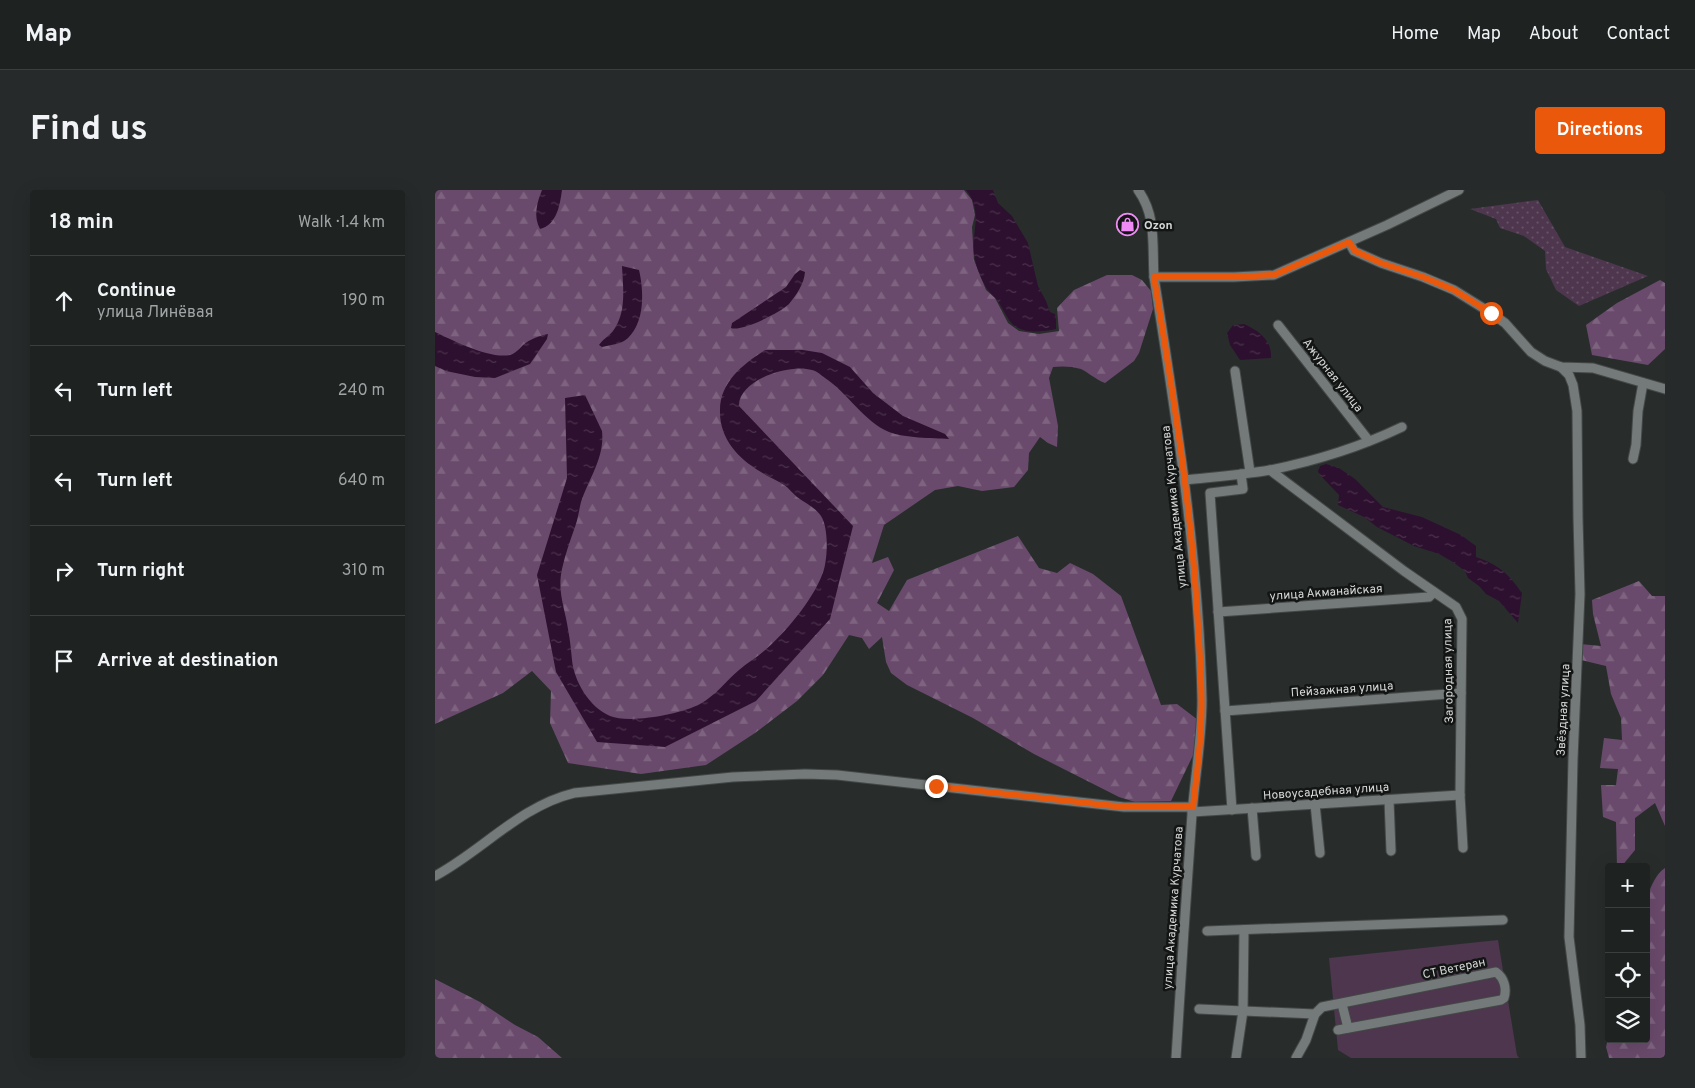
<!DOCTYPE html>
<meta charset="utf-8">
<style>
:root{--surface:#1e2221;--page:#262a2a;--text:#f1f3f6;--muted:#a1a4a5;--line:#3c3f3f;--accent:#ea580c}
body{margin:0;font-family:Overpass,sans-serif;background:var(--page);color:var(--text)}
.controls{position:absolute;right:15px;bottom:15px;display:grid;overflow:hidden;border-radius:5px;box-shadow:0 5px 20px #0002}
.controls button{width:45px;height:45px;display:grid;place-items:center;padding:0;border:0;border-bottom:1px solid var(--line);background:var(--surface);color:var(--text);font:25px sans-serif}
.stop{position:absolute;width:15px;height:15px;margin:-11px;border:4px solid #ea580c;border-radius:50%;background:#fff}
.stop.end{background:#ea580c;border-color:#fff;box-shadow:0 1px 5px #0008}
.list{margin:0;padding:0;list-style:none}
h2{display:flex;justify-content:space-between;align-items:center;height:65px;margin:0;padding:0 20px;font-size:21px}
h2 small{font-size:16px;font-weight:400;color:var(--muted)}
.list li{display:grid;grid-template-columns:32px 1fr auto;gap:15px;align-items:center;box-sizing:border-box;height:90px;padding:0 20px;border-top:1px solid var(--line)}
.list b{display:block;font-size:19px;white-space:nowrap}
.list p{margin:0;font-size:16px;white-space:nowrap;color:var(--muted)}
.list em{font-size:16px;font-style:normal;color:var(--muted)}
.icon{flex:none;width:28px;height:28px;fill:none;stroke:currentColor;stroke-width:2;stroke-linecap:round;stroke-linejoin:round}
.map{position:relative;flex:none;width:1230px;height:868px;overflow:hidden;border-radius:5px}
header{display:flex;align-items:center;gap:30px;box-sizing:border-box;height:70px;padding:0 25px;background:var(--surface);border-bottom:1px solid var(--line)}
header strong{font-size:24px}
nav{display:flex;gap:28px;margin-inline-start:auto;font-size:18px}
.intro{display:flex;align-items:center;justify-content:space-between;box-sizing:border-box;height:120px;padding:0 30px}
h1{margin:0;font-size:35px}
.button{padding:12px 22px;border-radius:5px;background:var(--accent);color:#fff;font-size:18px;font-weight:700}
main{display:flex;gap:30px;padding:0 30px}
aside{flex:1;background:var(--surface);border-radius:5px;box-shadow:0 5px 20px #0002}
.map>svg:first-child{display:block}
</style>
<header>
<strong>Map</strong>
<nav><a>Home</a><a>Map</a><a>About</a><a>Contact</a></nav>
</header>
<div class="intro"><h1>Find us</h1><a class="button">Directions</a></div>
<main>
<aside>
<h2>18 min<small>Walk · 1.4 km</small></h2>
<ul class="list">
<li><svg class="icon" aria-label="ahead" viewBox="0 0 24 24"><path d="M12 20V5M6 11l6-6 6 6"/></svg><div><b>Continue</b><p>улица Линёвая</p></div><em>190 m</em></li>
<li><svg class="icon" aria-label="left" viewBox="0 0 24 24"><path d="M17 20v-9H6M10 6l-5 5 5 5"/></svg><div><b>Turn left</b></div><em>240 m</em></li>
<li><svg class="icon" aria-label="left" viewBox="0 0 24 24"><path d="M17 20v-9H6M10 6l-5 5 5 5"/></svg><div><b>Turn left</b></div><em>640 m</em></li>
<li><svg class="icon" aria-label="right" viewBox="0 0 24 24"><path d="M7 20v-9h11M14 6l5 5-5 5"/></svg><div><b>Turn right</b></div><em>310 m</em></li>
<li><svg class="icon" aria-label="arrive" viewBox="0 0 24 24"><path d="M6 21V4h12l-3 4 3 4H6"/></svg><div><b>Arrive at destination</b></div></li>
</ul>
</aside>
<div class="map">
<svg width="1230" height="868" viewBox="0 0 1230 868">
<defs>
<pattern id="grass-dots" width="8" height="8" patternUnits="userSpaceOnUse" patternTransform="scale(1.25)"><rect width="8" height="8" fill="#4d364e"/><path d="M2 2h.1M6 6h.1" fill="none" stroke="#665267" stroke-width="1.8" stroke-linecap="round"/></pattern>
<pattern id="forest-firs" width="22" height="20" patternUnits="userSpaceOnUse" patternTransform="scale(1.25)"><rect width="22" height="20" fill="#6a4a6c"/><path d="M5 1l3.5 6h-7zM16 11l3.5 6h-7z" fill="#7e6380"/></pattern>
<pattern id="water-ripples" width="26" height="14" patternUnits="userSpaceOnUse" patternTransform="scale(1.25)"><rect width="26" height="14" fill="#2d102f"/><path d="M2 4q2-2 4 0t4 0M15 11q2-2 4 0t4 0" fill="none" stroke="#4b324c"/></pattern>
</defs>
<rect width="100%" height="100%" fill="#282d2c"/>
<!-- grass -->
<path fill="url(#grass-dots)" d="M1103,10l27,47 83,29 -69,30 -23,-16 -10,-21 -1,-18 -21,-15 -24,-8 -4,-9 -26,-10z"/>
<!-- forest -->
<g fill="url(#forest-firs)">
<path d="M0,0h529l8,10 3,15 -3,12 2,33 12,30 9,8 13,25 11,8 20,3 20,-3 -2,-23 17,-18 33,-15h25l10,5 9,11 2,18 -14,44 -5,8 -29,22c-10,-4 -16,-10 -24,-14 -9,-3 -20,-3 -28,-2l-4,11 9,48 -1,21 -9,-4 -8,-6 -11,16 -1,17 -14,17 -32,4 -24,-5 -23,4 -51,35 -12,38 16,-6 6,13 -17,33 12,8 18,-31 111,-44 21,32 18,5 13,-10 23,11 28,22 40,109 16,-1 21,16 -2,29 -25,52 -36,1 -16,-5 -85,-43 -61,-36 -66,-33 -16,-12 -5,-11 -4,-25 -13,12 -7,-11 -13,-3 -26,40 -26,26 -42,32 -49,32 -65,9 -73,-11 -18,-40 1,-32 -19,-20 -29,22 -68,31z"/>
<path d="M1225,90l5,3v66l-17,16 -56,-10 -6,-30 31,-22z"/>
<path d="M1204,391l13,15h13v230l-10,-23 -20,15v32l-14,17h-4l-1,-45 -13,-5 -2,-32h15l2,-16 -18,-1 4,-30 18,2 -1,-22 -10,-24 -5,-28 -25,-6 -1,-16 21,2 -8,-32 -1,-14z"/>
<path d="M1230,678v190h-56l-3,-11 3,-12v4h37v-138c3,-10 9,-27 19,-33z"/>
<path d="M0,789l45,23 35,23 23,12 24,21h-127z"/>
</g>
<!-- garden -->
<path fill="#4d364e" d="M1063,750l19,115 2,3h-168l-13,-8 -9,-92z"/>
<!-- water -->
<g fill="url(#water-ripples)">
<path d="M107,0h20c-2,14 -5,35 -22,39 -7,-12 -3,-27 2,-39z"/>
<path d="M531,0h27l5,13 14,13 16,27 10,43 8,15 4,11 5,2 1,6v9c-15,3 -37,6 -47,-9 -4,-6 -7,-13 -12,-20 -3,-4 -7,-7 -10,-11 -5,-8 -10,-20 -12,-29 -6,-26 10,-47 -9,-70z"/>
<path d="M187,76l17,4c5,21 6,52 -11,68 -6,6 -17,7 -26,9l-3,-2c4,-6 10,-9 14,-14 14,-19 10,-43 9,-65z"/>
<path d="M365,80l5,2c-1,12 -8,22 -16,32 -8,8 -47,28 -58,24l1,-5 54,-36 9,-13z"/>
<path d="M809,134c15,7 28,16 27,34l-31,2 -10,-15 -3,-12 6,-8z"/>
<path d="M0,142c19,9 54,27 75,23 6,-2 9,-6 13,-10 7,-6 16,-9 25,-11l-1,5 -17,25 -35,14 -20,-1 -29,-6 -11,-5z"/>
<path d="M330,160h38l19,3 28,14 23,26 30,23 42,18 4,5c-17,-1 -45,-1 -60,-7 -26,-11 -41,-39 -64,-54 -4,-3 -8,-7 -13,-8 -22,-7 -74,10 -73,36l114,120 -23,93 -74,82 -91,46 -68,-5 -41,-70 -19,-97 30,-97 -2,-80 20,-3 17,36c3,26 -13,47 -21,71 -2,8 -3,17 -6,25 -5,14 -10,28 -13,42 -5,23 3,39 6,60 2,10 3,21 4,31 2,21 17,47 38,56 20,8 71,-2 90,-12 15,-8 26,-23 39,-34 8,-7 17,-12 25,-19 21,-18 48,-50 58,-76 6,-13 7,-47 -1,-59 -6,-9 -16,-13 -24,-19 -5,-4 -8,-9 -13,-12 -7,-5 -16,-8 -23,-13 -23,-13 -42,-34 -41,-62 0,-28 23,-46 45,-60z"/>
<path d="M891,274l13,4 16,11 28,28 39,10 39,18 15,11v11c23,8 32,16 46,36l-4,30 -19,-22 -13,-7 -7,-8 -11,-8 -3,-7 -12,-9 -14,-8 -25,-8 -37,-19 -13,-10 -26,-12 1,-10 -20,-21 -1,-3 2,-5z"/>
</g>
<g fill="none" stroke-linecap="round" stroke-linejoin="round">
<defs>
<g id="minor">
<path d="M703,0c19,26 14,57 16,87"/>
<path d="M914,52l5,9 27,12 42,14 31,13 37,23 14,10 26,29 14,9 16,6 32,1 72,21"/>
<path d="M843,135l91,116"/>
<path d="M1126,177l8,8 4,10 4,26 1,107 2,76 -7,165 -4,178 11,88 1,33"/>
<path d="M800,181l15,101"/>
<path d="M1198,269l3,-14 2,-34 5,-28"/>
<path d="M835,280l134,101 52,36 6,12 -2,176 3,53"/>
<path d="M750,290c28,-3 57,-5 85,-10 45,-9 90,-23 132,-43"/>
<path d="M783,422l211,-15 5,-5"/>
<path d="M790,521l236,-18"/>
<path d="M954,610l2,51"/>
<path d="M880,614l5,49"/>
<path d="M817,618l4,48"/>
<path d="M797,620l-22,-317 33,-4 -2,-15"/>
<path d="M757,622l268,-17"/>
<path d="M0,686c47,-25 85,-70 139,-83l159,-16 72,-3 32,1 287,32h69"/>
<path d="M772,741l296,-11"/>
<path d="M907,814l6,24"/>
<path d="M764,819l116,5"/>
<path d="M741,868c5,-81 10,-163 16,-244 3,-38 10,-76 10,-114 -3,-143 -26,-283 -48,-423h80l40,-2 113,-50 72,-35"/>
<path d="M801,868l7,-47 1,-81"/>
<path d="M861,868l10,-18 9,-26 7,-7 174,-35c8,6 11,16 8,26l-3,2 -163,30"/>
</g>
</defs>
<!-- minor casing -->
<use href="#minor" stroke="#444847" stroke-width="11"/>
<!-- minor -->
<use href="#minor" stroke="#747a79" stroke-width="9"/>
</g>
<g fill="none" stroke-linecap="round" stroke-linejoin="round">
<!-- route -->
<path stroke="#ea580c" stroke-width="6" d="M501,596l188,21h69c3,-27 7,-55 8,-83 2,-32 -1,-65 -3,-98 -6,-118 -25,-233 -44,-349h80l40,-2 75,-33 6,9 26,12 42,14 31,13 37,23"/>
</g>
<!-- icons -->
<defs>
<symbol id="shop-ring" viewBox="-11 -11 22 22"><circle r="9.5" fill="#131514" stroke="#f08bf6" stroke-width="1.5"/><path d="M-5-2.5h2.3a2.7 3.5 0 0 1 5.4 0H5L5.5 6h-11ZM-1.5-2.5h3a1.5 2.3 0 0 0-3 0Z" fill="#f08bf6"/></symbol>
</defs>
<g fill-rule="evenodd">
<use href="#shop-ring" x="680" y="22" width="25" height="25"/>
</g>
<g text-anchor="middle" stroke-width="5" stroke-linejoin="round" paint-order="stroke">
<!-- poi labels -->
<g font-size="12" font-weight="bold" fill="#d5d8d7" stroke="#131514" text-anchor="start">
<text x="709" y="39">Ozon</text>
</g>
<!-- street labels -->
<g font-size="12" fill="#d5d8d7" stroke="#131514">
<text transform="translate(898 185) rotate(52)" y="4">Ажурная улица</text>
<text transform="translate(739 317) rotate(-96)" y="4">улица Академика Курчатова</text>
<text transform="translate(891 402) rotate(-4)" y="4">улица Акманайская</text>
<text transform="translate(1013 481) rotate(-91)" y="4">Загородная улица</text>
<text transform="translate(907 499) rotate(-4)" y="4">Пейзажная улица</text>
<text transform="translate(1128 520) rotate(-87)" y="4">Звёздная улица</text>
<text transform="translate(891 601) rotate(-4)" y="4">Новоусадебная улица</text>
<text transform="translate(738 718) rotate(-86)" y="4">улица Академика Курчатова</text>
<text transform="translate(1019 778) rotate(-12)" y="4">СТ Ветеран</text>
</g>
</g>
</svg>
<div class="controls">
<button>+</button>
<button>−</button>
<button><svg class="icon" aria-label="locate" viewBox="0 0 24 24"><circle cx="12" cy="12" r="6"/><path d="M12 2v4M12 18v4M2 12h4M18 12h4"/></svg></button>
<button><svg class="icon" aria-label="layers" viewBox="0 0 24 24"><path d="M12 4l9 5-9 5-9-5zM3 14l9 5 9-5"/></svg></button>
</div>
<div class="stop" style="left:1056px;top:123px"></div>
<div class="stop end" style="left:501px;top:596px"></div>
</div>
</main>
